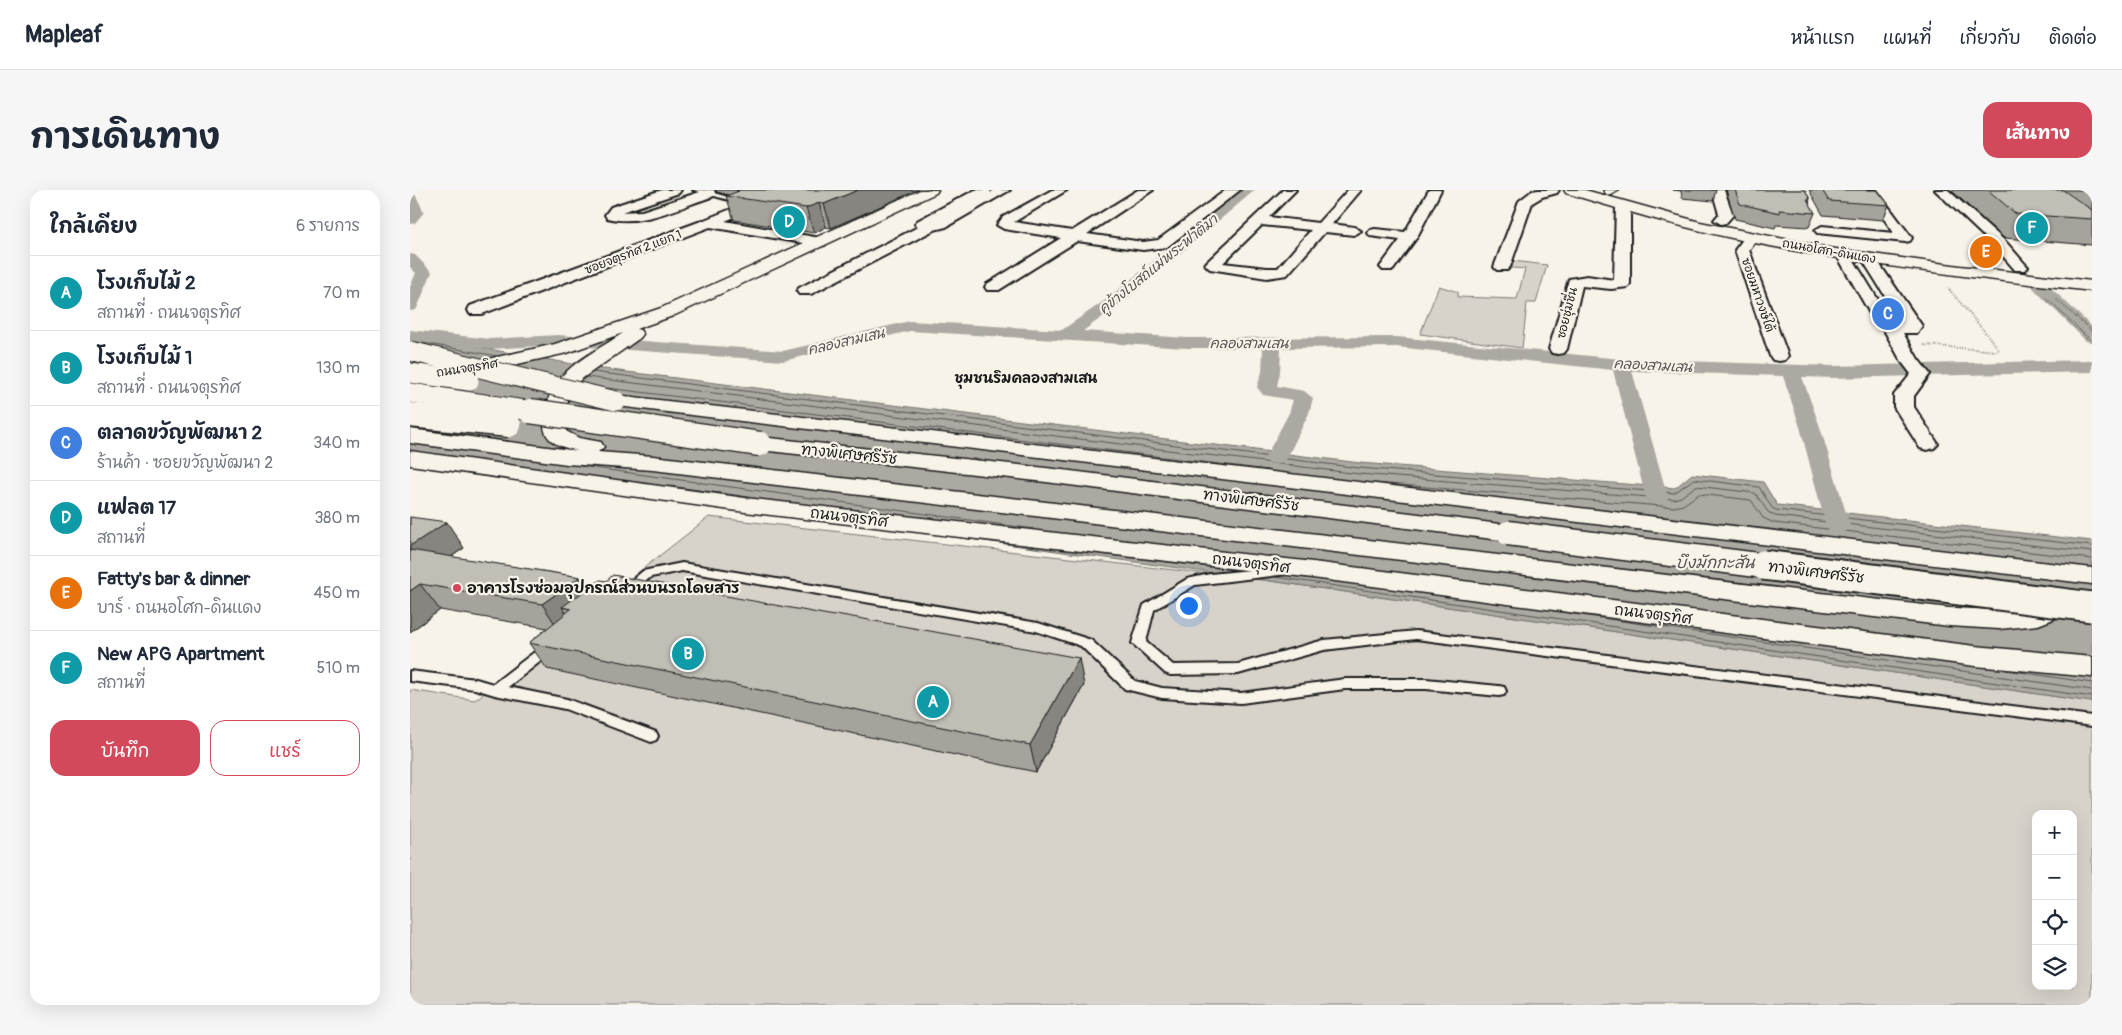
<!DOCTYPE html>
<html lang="th">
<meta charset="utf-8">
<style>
:root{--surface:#fff;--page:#f6f6f7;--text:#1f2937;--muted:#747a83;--line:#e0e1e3;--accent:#d1495b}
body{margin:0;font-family:Pangolin,"Playpen Sans Thai",sans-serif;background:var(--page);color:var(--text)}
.controls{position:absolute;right:15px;bottom:15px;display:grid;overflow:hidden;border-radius:10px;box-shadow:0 5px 20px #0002}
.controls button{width:45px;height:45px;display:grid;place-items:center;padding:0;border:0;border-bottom:1px solid var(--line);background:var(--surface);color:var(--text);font:25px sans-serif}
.you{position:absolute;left:778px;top:415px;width:18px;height:18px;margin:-12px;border:4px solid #fff;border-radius:50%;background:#1a73e8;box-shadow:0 0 0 8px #1a73e833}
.badge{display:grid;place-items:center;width:32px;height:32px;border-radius:50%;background:var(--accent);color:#fff;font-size:16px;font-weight:700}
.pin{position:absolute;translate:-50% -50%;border:2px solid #fff;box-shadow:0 1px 5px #0006}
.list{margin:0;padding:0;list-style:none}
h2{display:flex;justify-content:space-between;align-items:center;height:65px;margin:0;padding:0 20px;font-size:21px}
h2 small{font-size:16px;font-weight:400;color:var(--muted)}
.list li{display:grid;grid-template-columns:32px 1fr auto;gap:15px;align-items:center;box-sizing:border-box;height:75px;padding:0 20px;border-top:1px solid var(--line)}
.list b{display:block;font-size:19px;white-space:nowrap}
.list p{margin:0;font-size:16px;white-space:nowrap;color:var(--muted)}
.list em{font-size:16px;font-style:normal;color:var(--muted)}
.actions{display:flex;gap:10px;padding:15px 20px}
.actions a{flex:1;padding:11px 0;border:1px solid var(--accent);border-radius:15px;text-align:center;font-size:18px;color:var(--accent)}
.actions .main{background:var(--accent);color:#fff}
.icon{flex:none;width:28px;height:28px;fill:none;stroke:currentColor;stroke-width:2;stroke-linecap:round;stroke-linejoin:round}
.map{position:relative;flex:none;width:1682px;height:815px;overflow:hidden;border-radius:15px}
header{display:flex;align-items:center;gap:30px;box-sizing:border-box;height:70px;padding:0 25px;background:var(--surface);border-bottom:1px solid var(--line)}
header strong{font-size:24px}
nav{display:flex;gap:28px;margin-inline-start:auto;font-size:18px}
.intro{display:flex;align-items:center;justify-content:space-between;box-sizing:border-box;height:120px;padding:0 30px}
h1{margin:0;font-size:35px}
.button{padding:12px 22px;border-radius:15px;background:var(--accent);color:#fff;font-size:18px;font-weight:700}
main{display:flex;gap:30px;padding:0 30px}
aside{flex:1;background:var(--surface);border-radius:15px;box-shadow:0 5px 20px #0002}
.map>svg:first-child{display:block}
</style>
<header>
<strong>Mapleaf</strong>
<nav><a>หน้าแรก</a><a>แผนที่</a><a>เกี่ยวกับ</a><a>ติดต่อ</a></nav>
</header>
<div class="intro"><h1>การเดินทาง</h1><a class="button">เส้นทาง</a></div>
<main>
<aside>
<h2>ใกล้เคียง<small>6 รายการ</small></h2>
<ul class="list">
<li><span class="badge" style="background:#0f9aa8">A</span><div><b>โรงเก็บไม้ 2</b><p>สถานที่ · ถนนจตุรทิศ</p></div><em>70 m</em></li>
<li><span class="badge" style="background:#0f9aa8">B</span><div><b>โรงเก็บไม้ 1</b><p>สถานที่ · ถนนจตุรทิศ</p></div><em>130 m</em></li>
<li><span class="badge" style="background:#3f7fe0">C</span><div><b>ตลาดขวัญพัฒนา 2</b><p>ร้านค้า · ซอยขวัญพัฒนา 2</p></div><em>340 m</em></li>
<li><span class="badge" style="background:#0f9aa8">D</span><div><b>แฟลต 17</b><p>สถานที่</p></div><em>380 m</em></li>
<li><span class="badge" style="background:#e8710a">E</span><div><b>Fatty's bar &amp; dinner</b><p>บาร์ · ถนนอโศก-ดินแดง</p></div><em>450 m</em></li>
<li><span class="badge" style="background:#0f9aa8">F</span><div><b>New APG Apartment</b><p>สถานที่</p></div><em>510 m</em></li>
</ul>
<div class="actions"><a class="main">บันทึก</a><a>แชร์</a></div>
</aside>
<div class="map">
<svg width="1682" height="815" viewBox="0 0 1682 815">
<rect width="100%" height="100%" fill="#f7f3e8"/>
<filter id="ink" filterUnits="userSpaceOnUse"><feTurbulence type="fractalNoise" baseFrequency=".02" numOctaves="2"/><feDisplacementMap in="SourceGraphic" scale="10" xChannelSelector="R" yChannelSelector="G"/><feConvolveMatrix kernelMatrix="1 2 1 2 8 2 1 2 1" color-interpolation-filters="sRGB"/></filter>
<g filter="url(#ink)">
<!-- green -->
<g fill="#d7d3cb" stroke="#7a7874" fill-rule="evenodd">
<path d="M1102,71l35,4 -11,38h-9l-5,45 -102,-14 19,-48 19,6v5l59,2 8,-30 -13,-1z"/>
<path d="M299,327l562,64 821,121v303h-1682v-315l65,10zM1626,624h37v172h-37z"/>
</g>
<!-- water -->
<path fill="#aca9a2" stroke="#72716c" d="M0,145l185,33 765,95 315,25 17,-14 71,8 14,23 315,36v161l-821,-121 -861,-120z"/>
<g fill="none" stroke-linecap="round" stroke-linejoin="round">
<!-- shore -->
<g stroke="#565452" stroke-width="1">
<path d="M7,152l80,14"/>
<path d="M183,182l766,96 315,25 20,-14 65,8 13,21 4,2 316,36"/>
<path d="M176,187l773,97 315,25 7,-2 15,-11 59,7 13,19 7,4 317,36"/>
<path d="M197,198l661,82"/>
<path d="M170,276l454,63"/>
<path d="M966,293l298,24 9,-2 16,-11 52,6 12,18 11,5 318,36"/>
<path d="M260,296l79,11"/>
<path d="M865,387l817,120"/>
<path d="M1143,421l539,79"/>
<path d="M1596,480l86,13"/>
</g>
<!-- canal -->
<g fill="#aca9a2" fill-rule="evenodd">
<path d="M831,0h14l-136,115 -36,26 104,7 210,-1 224,22 213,7 258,-6v12l-258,6 -32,-1 18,50 30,99 -4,5 -8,2 -8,-2 -4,-5 -26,-99 -17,-51 -151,-5 36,127 -3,5 -8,2 -8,-2 -3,-5 -33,-128 -216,-23 -116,1 -1,24 -3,14 27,5 9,7 -4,15 -22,45 -3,5 -8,1 -8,-1 -3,-5 24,-45 4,-13 -30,-5 -6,-8 5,-15 1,-24h-76l-277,-17 -127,30 -225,-16 -68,4 -80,-9v-10l80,9 68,-4 225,16 127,-30 152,9 45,-31z"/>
<path d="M0,3l5,1 9,18 -9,11 -5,1z"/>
<path d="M0,64l5,1 17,17 -14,34 -2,4 -6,1v-24l6,-14 -6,-6z"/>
<path d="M1630,91l6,2 46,44v15l-6,-1 -52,-52 -2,-3 2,-3z"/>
</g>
<defs>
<g id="lane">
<path d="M283,0h10l43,12 -3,2z"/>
<path d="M272,373l356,60 53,17 44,41 27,7 79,5 104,-14h81l73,7 5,1 2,4 -2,4 -5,1 -73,-7h-81l-104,14 -79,-5 -37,-9 -44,-43 -45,-15 -354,-60 -31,6 -21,16 -4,1 -6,-4 23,-19z"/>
<path d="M874,377l4,1 2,3 -2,3 -93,11 -41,25 -8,32 27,23 65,-1 86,-24 92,-9 676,85v10l-676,-87 -92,11 -86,24 -68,1 -5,-2 -33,-30 12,-38 43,-26 23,-5z"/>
<path d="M140,452l5,2 2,3 -2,3 -47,37 59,12 89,33 2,4 -2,4 -5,2 -5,-2 -81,-31 -70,-14 -20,-6 -65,-8v-10l66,8 17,5 52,-40z"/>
</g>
<g id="street">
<path d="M252,0h19l-2,3 -57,19 20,-1 64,-21h8l1,3 -1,3c-34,11 -71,31 -107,22l-2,-3 6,-8z"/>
<path d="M369,0h17l-2,3 -69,28 95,17 5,1 2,3 -2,3 -5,1 -110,-19 -228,87h-12l-2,-4 2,-4 234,-86z"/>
<path d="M565,0h16l-1,3 4,-3h16l-64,37 -12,3 -123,64h-12l-2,-3 2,-3 119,-61 -3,-3 2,-3z"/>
<path d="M642,0h15l-53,32 58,9 66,-41h15l-66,44 56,8 15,-2 68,-50h14l-73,57 -24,3 -66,-9 -78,49h-12l-2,-3 2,-3 74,-46 -57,-9 -7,-4 6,-8z"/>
<path d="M873,0h13l-27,27 49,6 30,-33h13l-29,34 22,3 7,4 -7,4 -29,-3 -38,43 -20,3 -57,-9 -5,-5 3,-3zM852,35l49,5 -33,38h-11l-44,-5z"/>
<path d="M1019,0h12l-24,47 -24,33h-10l-3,-3 20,-27 -30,-4 -2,-3 2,-3 5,-1 30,3z"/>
<path d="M1128,0h21l-2,3 -15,4 -10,6 -22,64 -3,3h-10l-3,-3 25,-66 13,-10z"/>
<path d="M1194,0h14l-8,5 -4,-1z"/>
<path d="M1302,0h12l9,25 -7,8 -5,1 -7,-4 5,-6z"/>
<path d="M1454,0h12l36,48 -2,3 -5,1 -88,-9 -2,-3 7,-4 72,7z"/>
<path d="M1525,0h13l57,51 20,23 3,3 -3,3h-10l-20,-23z"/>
<path d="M1213,12l7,4v78l-2,3 -17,2 -29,-3 -15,63 -3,4 -6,1 -6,-1 -3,-4 20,-70 18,-3 27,4 2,-74z"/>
<path d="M1342,43l5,1 2,3 -10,13 39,106 -3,4 -6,1 -6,-1 -3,-4 -35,-106 12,-16z"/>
<path d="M1433,60l5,1 2,3 41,67 11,2 -40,-64 2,-3h10l48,70 -5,7h-14l15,26 12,15 -16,22v11l24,37 -4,4 -7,2 -7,-2 -26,-41v-12l17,-21 -10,-13 -17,-31 -8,-6 -40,-70 2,-3z"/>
</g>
<g id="secondary">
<path d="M510,0h18l-2,3 -263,123 -37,13 4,1 3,4 -3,4 -60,42 -11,13 -4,26 1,12 13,7 22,4 3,5 -6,5 55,4 1296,152c28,1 55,4 83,-1 18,-3 32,-18 52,-12l4,6 -4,6 -46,18 -39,4 -50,-3 -1296,-156 -86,-6 -157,-21v-14l168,22c-26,-6 -40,-13 -32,-43 5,-18 5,-22 20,-36 16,-15 38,-26 57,-39l-56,20 -103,23 -7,-2 -3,-4 3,-4 98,-22 106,-36z"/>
<path d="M0,261l335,47 560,63 670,85 117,11v20l-117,-11 -670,-89 -560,-65 -335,-47z"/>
</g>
<path id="primary" d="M1154,0h21l115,32 129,26 131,18 132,15v10c-110,-12 -219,-25 -327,-46 -68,-13 -133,-32 -199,-52z"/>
<g id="highway">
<path d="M206,205l1476,173v16l-1483,-179 -3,-4 3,-4z"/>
<path d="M350,247l286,31 462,57 9,3 4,5 -4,5 -9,3 -462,-59 -294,-33 -3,-5 3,-5z"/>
</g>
</defs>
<!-- lane casing -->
<use href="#lane" stroke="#1c1c1c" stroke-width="4"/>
<!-- street casing -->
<use href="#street" stroke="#1c1c1c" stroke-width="4"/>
<!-- secondary casing -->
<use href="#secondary" stroke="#1c1c1c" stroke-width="3"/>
<!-- primary casing -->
<use href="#primary" stroke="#1c1c1c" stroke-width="3"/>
<!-- highway casing -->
<use href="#highway" stroke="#1c1c1c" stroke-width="3"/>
<!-- path -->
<g stroke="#1c1c1c" stroke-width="2" stroke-dasharray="0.5 2" stroke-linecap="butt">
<path d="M1637,109l45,43"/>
<path d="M1647,110l35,31"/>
<path d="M1514,155l73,6 2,-2 -51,-61"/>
</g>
<!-- lane -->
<use href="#lane" fill="#f7f3e8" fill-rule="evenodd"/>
<!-- street -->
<use href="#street" fill="#f7f3e8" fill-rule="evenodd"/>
<!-- secondary -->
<use href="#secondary" fill="#f7f3e8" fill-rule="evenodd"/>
<!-- primary -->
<use href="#primary" fill="#f7f3e8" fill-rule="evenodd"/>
<!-- highway -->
<use href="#highway" fill="#f7f3e8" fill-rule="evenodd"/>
<defs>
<g id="highway-bridge-far2">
<path d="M0,161l206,50"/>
<path d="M0,183l59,8"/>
<path d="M0,203l129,19"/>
</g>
<g id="highway-bridge-far1">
<path d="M120,221l230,33"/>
<path d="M0,225l99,10"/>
<path d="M1098,343l265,34"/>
</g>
<path id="highway-bridge" d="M1353,375l329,42"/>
</defs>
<!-- highway-bridge-far2 casing -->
<use href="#highway-bridge-far2" stroke="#1c1c1c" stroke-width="21" stroke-linecap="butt"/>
<!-- highway-bridge-far1 casing -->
<use href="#highway-bridge-far1" stroke="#1c1c1c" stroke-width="27" stroke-linecap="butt"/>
<!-- highway-bridge casing -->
<use href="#highway-bridge" stroke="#1c1c1c" stroke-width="33" stroke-linecap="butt"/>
<!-- highway-bridge-far2 -->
<use href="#highway-bridge-far2" stroke="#f7f3e8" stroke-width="19"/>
<!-- highway-bridge-far1 -->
<use href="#highway-bridge-far1" stroke="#f7f3e8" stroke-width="24"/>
<!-- highway-bridge -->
<use href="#highway-bridge" stroke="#f7f3e8" stroke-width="29"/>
</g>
<!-- wall -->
<g fill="#a5a39c" stroke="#1c1c1c">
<path d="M305,0h203l-87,38 -5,-1 -12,6 -80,-13 -8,-24 3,-1 -12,-3z"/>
<path d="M1263,0h43l-3,11 -31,-3 -1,-7z"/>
<path d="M1316,0h79l5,9 -1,4 6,10 -6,14 -33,-2 -1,3 -40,-9z"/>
<path d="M1399,0h68l12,15 -6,15 -60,-5z"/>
<path d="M1541,0h141v55l-88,-7z"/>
<path d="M0,327l54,31 -13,9 129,20 7,12 497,96 -48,87 -489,-103 -18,-26 18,-15 -107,-18 -30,22z"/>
</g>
<!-- shaded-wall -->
<g fill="#86857f" stroke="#1c1c1c">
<path d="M448,0h60l-87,38 -7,-24z"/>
<path d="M409,13l7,24 -12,6 -8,-25z"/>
<path d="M37,332l17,26 -40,27 -14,-20v-9z"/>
<path d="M170,387l16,26 -25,6 -9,-2 9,15 -12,8 -17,-26z"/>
<path d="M10,394l20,26 -30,22v-41z"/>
<path d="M669,468l5,27 -48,87 -6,-27z"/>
</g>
<!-- building -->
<g fill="#c0beb5" stroke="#1c1c1c">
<path d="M329,0h119l-34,14 -5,-1 -13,5 -80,-12 13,-5h-3z"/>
<path d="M1325,0h70l5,9h-3l8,14 -36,-3 1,3 -40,-9z"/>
<path d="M1412,0h55l12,15 -60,-4z"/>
<path d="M1578,0h75l29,20v9l-76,-5z"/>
<path d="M0,327l37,5 -37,24z"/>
<path d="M0,360l170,27 -38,27 -122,-20 -10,7z"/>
<path d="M203,385l221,41 2,-2 243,44 -49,87 -501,-102 42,-34 -9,-2 38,-27 6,1z"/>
</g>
</g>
<!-- markers -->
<circle fill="#d1495b" stroke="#f7f3e8" stroke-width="2" cx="47" cy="398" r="5"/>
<g text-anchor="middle" stroke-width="4.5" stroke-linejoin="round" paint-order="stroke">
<!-- far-street labels -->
<g font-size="12" fill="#1c1c1c" stroke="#f7f3e8">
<text transform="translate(1419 61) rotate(10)" y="4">ถนนอโศก-ดินแดง</text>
<text transform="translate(223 62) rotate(-21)" y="4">ซอยจตุรทิศ 2 แยก 1</text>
<text transform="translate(1348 105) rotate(71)" y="4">ซอยมหาวงษ์ใต้</text>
<text transform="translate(1157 123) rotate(-76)" y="4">ซอยชุ่มชื่น</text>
<text transform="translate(57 178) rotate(-9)" y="4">ถนนจตุรทิศ</text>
</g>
<!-- far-water labels -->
<g font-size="14" font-style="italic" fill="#565452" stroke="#f7f3e8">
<text transform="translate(748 74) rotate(-39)" y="5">คูข้างโบสถ์แม่พระฟาติมา</text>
<text transform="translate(436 151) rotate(-13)" y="5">คลองสามเสน</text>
<text x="839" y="158">คลองสามเสน</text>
<text transform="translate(1243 175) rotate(3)" y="5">คลองสามเสน</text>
</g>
<!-- far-neighbourhood labels -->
<g font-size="14" font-weight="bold" fill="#1c1c1c" stroke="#f7f3e8">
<text x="616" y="193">ชุมชนริมคลองสามเสน</text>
</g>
<!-- street labels -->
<g font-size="15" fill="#1c1c1c" stroke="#f7f3e8">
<text transform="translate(439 264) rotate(6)" y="5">ทางพิเศษศรีรัช</text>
<text transform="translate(841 310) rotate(7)" y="5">ทางพิเศษศรีรัช</text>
<text transform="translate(439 327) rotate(7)" y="5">ถนนจตุรทิศ</text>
<text transform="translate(841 373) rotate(7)" y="5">ถนนจตุรทิศ</text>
<text transform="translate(1406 382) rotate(7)" y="5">ทางพิเศษศรีรัช</text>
<text transform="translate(1243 424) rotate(7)" y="5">ถนนจตุรทิศ</text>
</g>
<!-- poi labels -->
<g font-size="15" font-weight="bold" fill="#1c1c1c" stroke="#f7f3e8" text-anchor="start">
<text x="57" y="403">อาคารโรงซ่อมอุปกรณ์ส่วนบนรถโดยสาร</text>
</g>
<!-- water labels -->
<g font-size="16" font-style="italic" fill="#565452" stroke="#f7f3e8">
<text x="1305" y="378">บึงมักกะสัน</text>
</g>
</g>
</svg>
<div class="controls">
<button>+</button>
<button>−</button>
<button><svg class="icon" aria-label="locate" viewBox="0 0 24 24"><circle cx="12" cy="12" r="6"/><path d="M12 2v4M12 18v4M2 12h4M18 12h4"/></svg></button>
<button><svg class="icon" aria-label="layers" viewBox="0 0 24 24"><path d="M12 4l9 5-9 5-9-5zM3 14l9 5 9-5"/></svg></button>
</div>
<div class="you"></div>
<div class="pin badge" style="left:523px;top:512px;background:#0f9aa8">A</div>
<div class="pin badge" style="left:278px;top:464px;background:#0f9aa8">B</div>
<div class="pin badge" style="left:1478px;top:124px;background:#3f7fe0">C</div>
<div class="pin badge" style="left:379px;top:32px;background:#0f9aa8">D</div>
<div class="pin badge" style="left:1576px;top:62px;background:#e8710a">E</div>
<div class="pin badge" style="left:1622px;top:38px;background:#0f9aa8">F</div>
</div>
</main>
